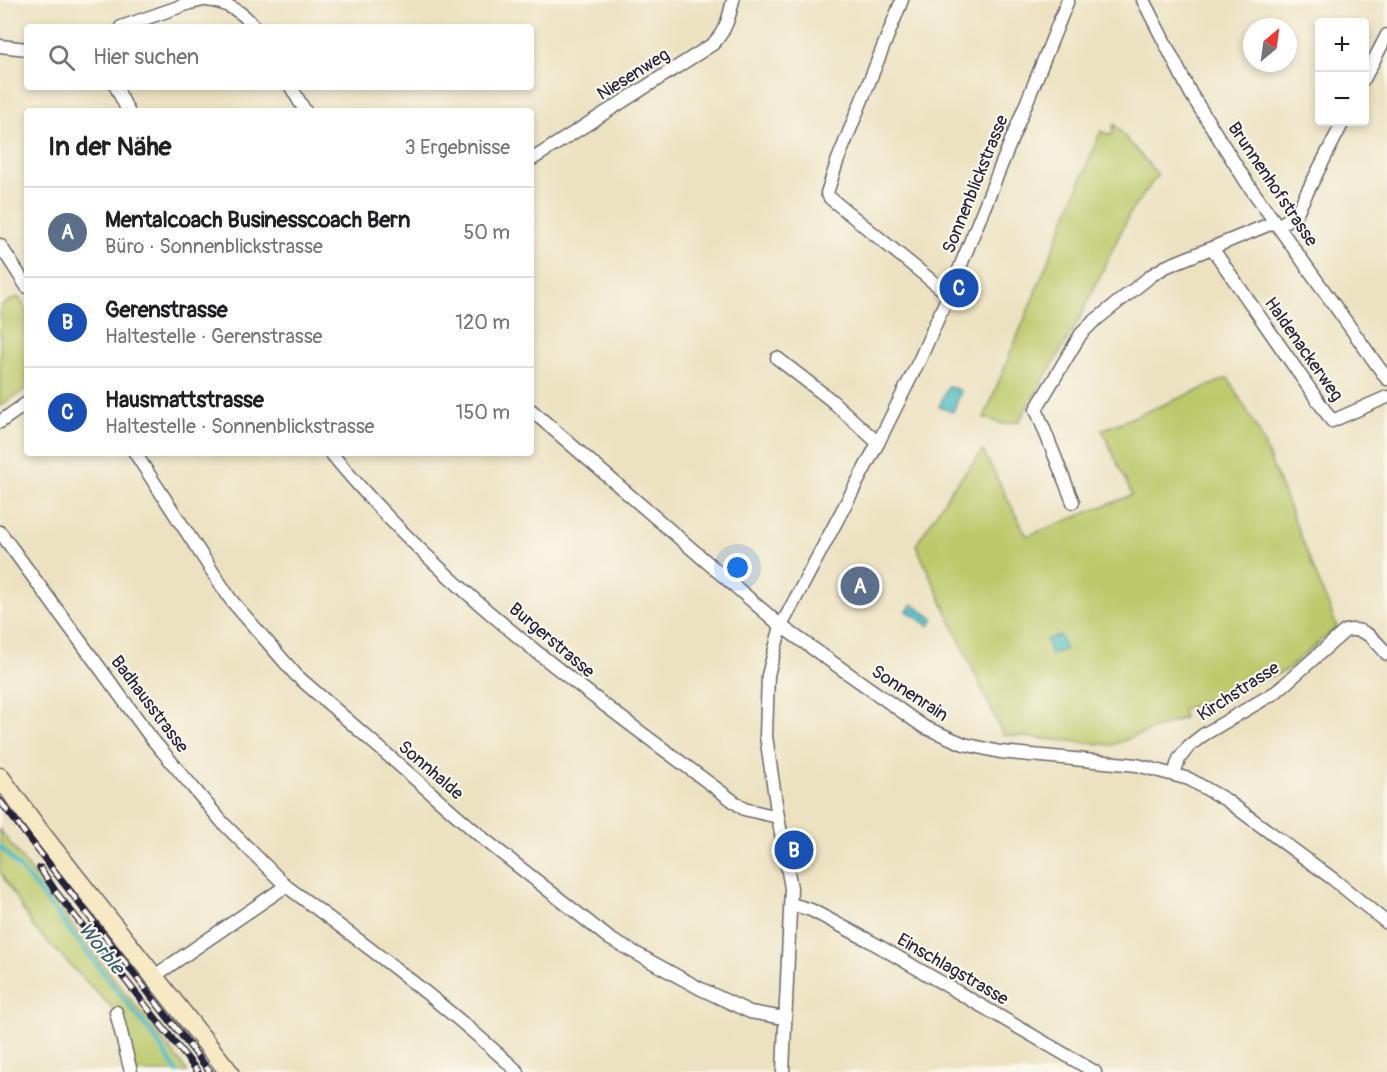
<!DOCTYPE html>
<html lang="de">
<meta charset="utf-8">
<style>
:root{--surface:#fff;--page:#f6f6f6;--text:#202124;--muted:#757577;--line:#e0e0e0;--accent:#d1495b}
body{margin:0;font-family:Pangolin,sans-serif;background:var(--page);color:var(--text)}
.controls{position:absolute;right:18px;top:18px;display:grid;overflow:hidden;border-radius:6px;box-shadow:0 3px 9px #0003}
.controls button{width:54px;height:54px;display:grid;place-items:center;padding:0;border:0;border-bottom:2px solid var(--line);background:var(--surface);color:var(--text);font:30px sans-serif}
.compass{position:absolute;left:1243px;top:18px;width:54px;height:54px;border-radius:50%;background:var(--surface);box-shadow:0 3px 9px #0003;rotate:29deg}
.you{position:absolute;left:738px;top:568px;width:21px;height:21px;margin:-15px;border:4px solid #fff;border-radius:50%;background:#1a73e8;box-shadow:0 0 0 9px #1a73e833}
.badge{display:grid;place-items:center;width:39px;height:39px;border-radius:50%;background:var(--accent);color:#fff;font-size:20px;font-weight:700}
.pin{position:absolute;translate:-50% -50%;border:3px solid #fff;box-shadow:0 2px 6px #0006}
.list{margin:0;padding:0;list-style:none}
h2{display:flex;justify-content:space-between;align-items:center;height:78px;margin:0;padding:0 24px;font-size:26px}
h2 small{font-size:20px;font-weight:400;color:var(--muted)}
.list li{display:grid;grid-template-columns:39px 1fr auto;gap:18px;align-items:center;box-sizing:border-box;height:90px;padding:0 24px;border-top:2px solid var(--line)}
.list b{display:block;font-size:22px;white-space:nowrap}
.list p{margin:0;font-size:20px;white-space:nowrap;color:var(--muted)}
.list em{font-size:20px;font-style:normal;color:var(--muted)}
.icon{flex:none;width:33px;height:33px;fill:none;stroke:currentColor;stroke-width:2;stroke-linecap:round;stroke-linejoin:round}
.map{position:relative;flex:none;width:1387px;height:1072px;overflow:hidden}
.search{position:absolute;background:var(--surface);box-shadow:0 3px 9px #0003;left:24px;top:24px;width:510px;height:66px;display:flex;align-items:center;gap:15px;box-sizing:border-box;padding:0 21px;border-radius:6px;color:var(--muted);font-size:22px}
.panel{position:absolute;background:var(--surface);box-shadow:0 3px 9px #0003;left:24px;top:108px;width:510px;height:348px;border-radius:6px}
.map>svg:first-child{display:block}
</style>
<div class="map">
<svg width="1387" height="1072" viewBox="0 0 1387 1072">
<rect width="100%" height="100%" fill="#fbf7ec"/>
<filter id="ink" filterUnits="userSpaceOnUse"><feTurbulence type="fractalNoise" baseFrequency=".0167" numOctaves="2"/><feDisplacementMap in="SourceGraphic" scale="12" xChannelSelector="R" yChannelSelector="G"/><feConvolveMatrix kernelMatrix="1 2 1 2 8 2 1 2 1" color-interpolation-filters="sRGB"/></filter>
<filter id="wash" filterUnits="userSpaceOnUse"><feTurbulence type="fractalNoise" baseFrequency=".008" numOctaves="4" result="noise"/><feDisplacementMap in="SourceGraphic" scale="24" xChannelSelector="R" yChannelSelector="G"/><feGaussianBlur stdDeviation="1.35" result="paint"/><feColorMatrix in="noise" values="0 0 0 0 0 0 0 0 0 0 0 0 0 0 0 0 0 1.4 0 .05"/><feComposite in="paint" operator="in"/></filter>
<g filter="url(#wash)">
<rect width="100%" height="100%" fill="#ece2c1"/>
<!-- green -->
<g fill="#bbc96b" stroke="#6e7653" stroke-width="1.5">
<path d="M1114,124l44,51 -27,36 -54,113 -58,97 -15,3 -20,-6 117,-287 10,5z"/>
<path d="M18,297l9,13v78l-27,18v-100z"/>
<path d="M1228,378l31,54 78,195 -52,44 -103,39 2,8 -72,27 -109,-10 -87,-190 35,-55 32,-39 44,85 105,-41 -30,-65z"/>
<path d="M0,830l82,108 106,134h-57l-15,-60 -82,-84 -34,-56z"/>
</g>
<!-- water -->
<g fill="#47b7be" stroke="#346c7c" stroke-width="1.5">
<path d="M948,386l13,5 -8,21 -14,-5z"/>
<path d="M912,604l22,15 -5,7 -22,-15z"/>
<path d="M1060,635l6,14 -15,6 -5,-15z"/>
</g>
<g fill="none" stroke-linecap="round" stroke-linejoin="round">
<!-- stream -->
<path stroke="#47b7be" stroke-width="4.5" d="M0,846l26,29 128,162 23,35"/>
</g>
</g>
<g filter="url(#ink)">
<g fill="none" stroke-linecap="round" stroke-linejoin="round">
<defs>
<g id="minor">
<path d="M207,0c18,2 37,12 47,27"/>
<path d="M902,0l-65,162 -10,31 3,5 119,97"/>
<path d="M1143,0l48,94 56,89 140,196"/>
<path d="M121,27l69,-24 14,-3"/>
<path d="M0,46l27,3"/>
<path d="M1364,79l23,-44"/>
<path d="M116,87l12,24"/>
<path d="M291,87l14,24"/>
<path d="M531,160l182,-116c13,-14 16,-26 20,-44"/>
<path d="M1278,226l18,-12 47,-92"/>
<path d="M0,245l27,42"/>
<path d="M1212,248l120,173 55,-24"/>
<path d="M777,358l54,42 47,43"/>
<path d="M531,410l250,216 143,101 40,17 36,8 137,13 52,14 37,21 107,79 54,44"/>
<path d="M0,422l27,-19"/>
<path d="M135,453l96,147 65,75 189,165 125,99 89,49 51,24 34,6"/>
<path d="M331,453c115,141 268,248 413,356l34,8"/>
<path d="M1073,502l-37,-93 45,-75 11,-11 60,-48 13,-8 110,-45"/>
<path d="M0,532l152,207 71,84 63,63"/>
<path d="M1174,774l5,-15 10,-13 14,-11 73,-43 69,-61c20,-5 30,9 42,23"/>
<path d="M791,904l20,6 59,31 225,131"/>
<path d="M153,977l133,-91c80,59 159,118 232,186"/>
<path d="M116,1012l15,60"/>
<path d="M783,1072l8,-184 -13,-71 -12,-81 2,-61 13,-49 97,-183 42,-84 34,-77 114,-282"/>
</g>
<path id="secondary" d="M0,777l40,55 189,240"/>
</defs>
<!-- minor casing -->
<use href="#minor" stroke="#69656a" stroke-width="15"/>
<!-- secondary casing -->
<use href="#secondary" stroke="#69656a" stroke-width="21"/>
<!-- minor -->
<use href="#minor" stroke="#fff" stroke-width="12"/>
<!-- secondary -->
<use href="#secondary" stroke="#f7e9c3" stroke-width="18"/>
<defs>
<g id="rail">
<path d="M0,801l210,271"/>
<path d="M40,868l16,24 142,180"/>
</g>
</defs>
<!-- rail casing -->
<use href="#rail" stroke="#22223b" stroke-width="7"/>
<!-- rail -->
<use href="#rail" stroke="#fbf7ec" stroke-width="4.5" stroke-dasharray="14" stroke-linecap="butt"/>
</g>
</g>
<g text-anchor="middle" stroke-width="4.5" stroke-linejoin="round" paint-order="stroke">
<!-- street labels -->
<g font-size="18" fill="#22223b" stroke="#fbf7ec">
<text transform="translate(633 74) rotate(-32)" y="6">Niesenweg</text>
<text transform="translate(975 184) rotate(-68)" y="6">Sonnenblickstrasse</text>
<text transform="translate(1273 184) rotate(56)" y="6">Brunnenhofstrasse</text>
<text transform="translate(1304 349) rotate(55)" y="6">Haldenackerweg</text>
<text transform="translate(552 640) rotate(40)" y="6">Burgerstrasse</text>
<text transform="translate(1238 691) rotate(-33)" y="6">Kirchstrasse</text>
<text transform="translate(910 693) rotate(33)" y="6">Sonnenrain</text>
<text transform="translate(150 704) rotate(53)" y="6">Badhausstrasse</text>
<text transform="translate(431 770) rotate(41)" y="6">Sonnhalde</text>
<text transform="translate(953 969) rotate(30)" y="6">Einschlagstrasse</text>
</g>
<!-- water labels -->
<g font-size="20" font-style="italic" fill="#315e6f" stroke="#fbf7ec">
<text transform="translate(102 948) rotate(51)" y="7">Worble</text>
</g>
</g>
</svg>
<div class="controls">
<button>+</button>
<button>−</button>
</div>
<svg class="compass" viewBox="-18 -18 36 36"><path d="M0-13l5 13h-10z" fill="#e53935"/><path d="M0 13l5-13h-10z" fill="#757577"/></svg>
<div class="you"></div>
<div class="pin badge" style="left:860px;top:586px;background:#5c6f8a">A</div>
<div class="pin badge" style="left:794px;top:850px;background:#1a4fb4">B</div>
<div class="pin badge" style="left:959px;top:288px;background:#1a4fb4">C</div>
<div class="search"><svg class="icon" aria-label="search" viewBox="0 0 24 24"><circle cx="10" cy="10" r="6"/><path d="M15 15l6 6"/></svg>Hier suchen</div>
<section class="panel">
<h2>In der Nähe<small>3 Ergebnisse</small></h2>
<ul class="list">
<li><span class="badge" style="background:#5c6f8a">A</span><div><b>Mentalcoach Businesscoach Bern</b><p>Büro · Sonnenblickstrasse</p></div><em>50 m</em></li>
<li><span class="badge" style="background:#1a4fb4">B</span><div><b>Gerenstrasse</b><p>Haltestelle · Gerenstrasse</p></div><em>120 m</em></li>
<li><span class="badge" style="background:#1a4fb4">C</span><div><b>Hausmattstrasse</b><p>Haltestelle · Sonnenblickstrasse</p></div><em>150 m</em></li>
</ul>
</section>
</div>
